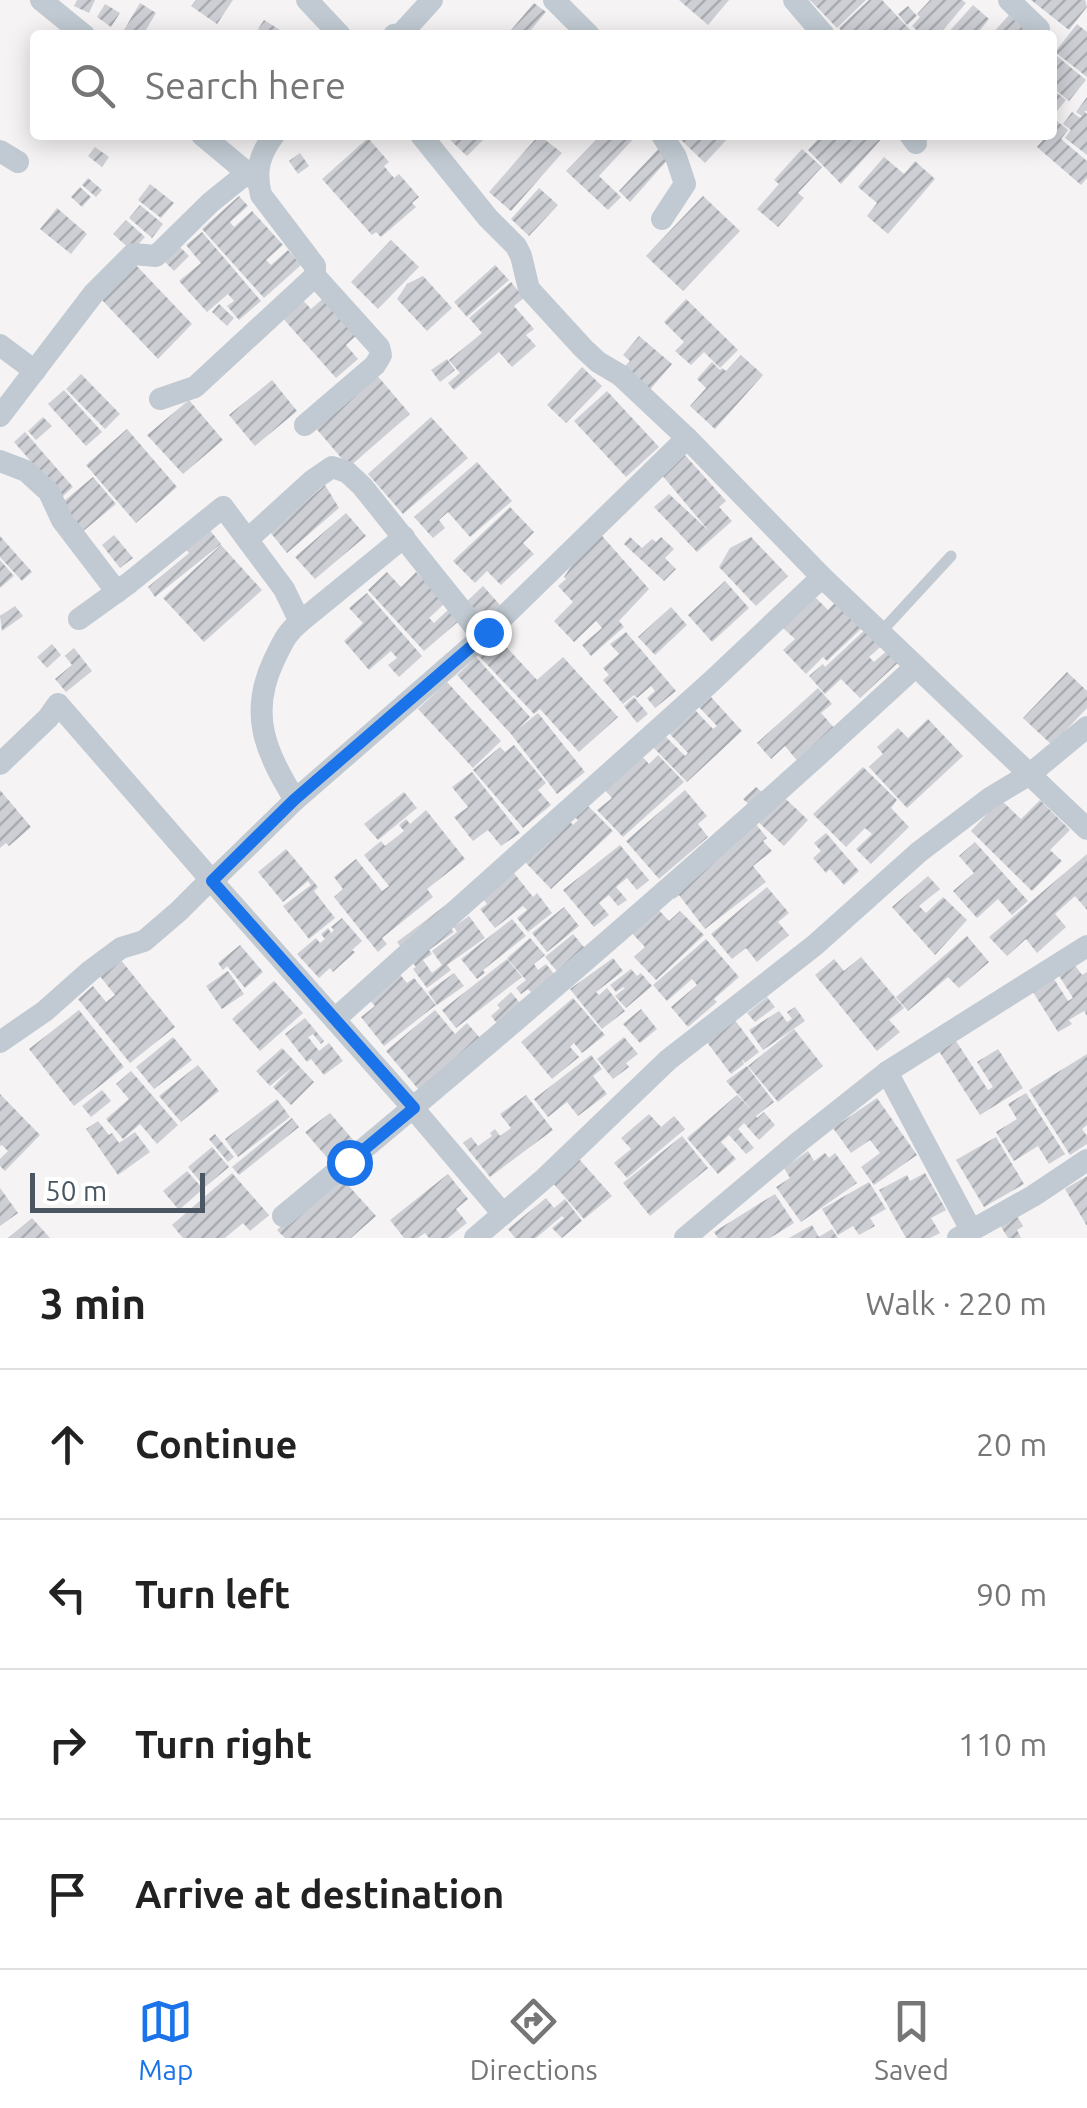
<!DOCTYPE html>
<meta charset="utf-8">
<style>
:root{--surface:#fff;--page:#f6f6f6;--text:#222;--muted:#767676;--line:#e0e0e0;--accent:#1a73e8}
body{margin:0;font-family:Ubuntu,sans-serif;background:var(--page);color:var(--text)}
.scale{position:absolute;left:30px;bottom:25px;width:175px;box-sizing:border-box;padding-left:10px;border:5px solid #4a5661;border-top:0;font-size:28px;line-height:35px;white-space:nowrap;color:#4a5661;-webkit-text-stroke:8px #fff;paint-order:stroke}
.stop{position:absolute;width:30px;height:30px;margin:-22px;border:8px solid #1a73e8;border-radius:50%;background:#fff}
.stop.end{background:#1a73e8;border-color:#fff;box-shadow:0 2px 10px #0008}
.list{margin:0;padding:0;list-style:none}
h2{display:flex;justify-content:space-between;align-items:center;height:130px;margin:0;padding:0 40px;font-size:42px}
h2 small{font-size:32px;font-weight:400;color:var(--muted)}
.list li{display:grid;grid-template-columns:65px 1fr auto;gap:30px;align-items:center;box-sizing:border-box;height:150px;padding:0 40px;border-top:2px solid var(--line)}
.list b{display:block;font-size:38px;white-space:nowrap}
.list em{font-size:32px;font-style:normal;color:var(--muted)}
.icon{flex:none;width:55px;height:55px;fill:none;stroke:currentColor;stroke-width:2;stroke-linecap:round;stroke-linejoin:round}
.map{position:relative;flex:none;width:1087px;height:1238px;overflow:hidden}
.search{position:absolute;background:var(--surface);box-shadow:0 5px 25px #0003;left:30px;right:30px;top:30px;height:110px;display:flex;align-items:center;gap:25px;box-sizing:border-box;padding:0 35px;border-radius:10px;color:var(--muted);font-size:38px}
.sheet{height:730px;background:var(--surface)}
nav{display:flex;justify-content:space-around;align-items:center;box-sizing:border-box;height:140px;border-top:2px solid var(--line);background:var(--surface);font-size:28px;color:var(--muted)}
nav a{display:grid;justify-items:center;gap:5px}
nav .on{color:var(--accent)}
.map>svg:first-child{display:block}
</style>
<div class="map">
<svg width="1087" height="1238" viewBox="0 0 1087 1238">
<defs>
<pattern id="building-hatch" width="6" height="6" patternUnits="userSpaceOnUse" patternTransform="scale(2.5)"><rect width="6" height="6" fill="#cdcfd5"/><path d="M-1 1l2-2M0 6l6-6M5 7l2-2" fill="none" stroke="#a8abb0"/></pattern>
</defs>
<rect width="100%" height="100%" fill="#f5f3f3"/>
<!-- building -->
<g fill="url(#building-hatch)">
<path d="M77,0h18l-6,13 -15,-7z"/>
<path d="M196,0h37l-16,24 -26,-18z"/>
<path d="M679,0h50l-21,25z"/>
<path d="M810,0h56l-29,28z"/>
<path d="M869,0h13l33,35h-70l-6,-7z"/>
<path d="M930,0h32l4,3 -27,32h-17l-10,-9 8,-9 -3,-3z"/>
<path d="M1031,0h54l2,7 -18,23z"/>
<path d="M140,3l16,10 -13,22h-22z"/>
<path d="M534,3l12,9 -16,19 5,4h-28z"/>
<path d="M105,4l15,9 -9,14 -14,-10z"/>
<path d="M973,5l16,14 -13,16h-30z"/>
<path d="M908,6l9,10 -10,9 -9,-11z"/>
<path d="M1009,15l21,20h-39z"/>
<path d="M264,20l24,15h-21l-9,-6z"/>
<path d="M1077,24l10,8v45l-32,-25z"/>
<path d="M1052,52l34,28 -17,21 -17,-14z"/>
<path d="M1052,89l14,11 -14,17 16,13 -7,9 26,22v17l-6,7 -44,-38 10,-12h5z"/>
<path d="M1087,97v14h-3l3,3v41l-22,-17 6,-8 -8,-6 9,-12 8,6 2,-2 -6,-4z"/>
<path d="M451,135h37l-21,21 -19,-18z"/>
<path d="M539,135l23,18 -51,58 -22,-19z"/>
<path d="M601,135h36l-38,41 22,21 -13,13 -42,-39z"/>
<path d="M676,135h55l-26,28z"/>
<path d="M822,135h63l-44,49 -33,-34z"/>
<path d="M368,138l21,24 -5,4 10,12 5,-4 20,23 -7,6 4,4 -35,30 -5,-5 -4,3 -50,-56z"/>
<path d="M662,145l10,10 -42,47 -11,-11z"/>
<path d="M95,147l14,10 -7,10 -14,-11z"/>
<path d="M802,149l20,18 -24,26 6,5 -26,29 -21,-18 22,-25 -5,-4z"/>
<path d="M300,153l9,13 -11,8 -9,-13z"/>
<path d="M884,157l20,17 11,-13 20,18 -47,55 -21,-18 10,-13 -19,-16z"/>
<path d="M88,178l14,12 -6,7 -14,-12z"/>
<path d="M150,184l24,19 -13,15 -23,-18z"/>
<path d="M80,187l11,10 -9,10 -11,-10z"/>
<path d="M539,188l19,17 -29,31 -18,-17z"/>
<path d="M239,196l9,10 -18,16 4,5 18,-16 31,34 -17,15 5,5 17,-15 13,15 -37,33 -62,-69z"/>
<path d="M703,196l37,35 -57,60 -37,-35z"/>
<path d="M140,205l23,19 -11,14 -23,-20z"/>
<path d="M57,208l30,26 -16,20 -31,-25z"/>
<path d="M126,220l19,17 -13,14 -19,-17z"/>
<path d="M202,232l59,69 -22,19 -12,-14 7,-5 -6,-7 -21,18 -28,-31 22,-18 -15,-18z"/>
<path d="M391,240l28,27 -41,42 -27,-27z"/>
<path d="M179,246l10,10 -15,15 -10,-10z"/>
<path d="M132,261l60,63 -34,35 -56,-59z"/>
<path d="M495,265l14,15 -42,37 -13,-15z"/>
<path d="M423,276l29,32 -25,23 -30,-32 10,-15z"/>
<path d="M511,282l13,16 -10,8 20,23 -8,6 10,11 -24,21 -13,-15 -45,38 -6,-7 12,-10 -11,-13 33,-27 -13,-15z"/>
<path d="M299,296l12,13 15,-13 33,37 -13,12 12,14 -22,19 -57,-64z"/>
<path d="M686,299l52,51 -18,18 -16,-16 -13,13 -16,-14 9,-9 -20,-20z"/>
<path d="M219,304l15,14 -7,8 -15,-14z"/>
<path d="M639,336l33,28 -24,28 -26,-22 8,-9 -7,-6z"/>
<path d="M741,355l22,20 -48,54 -25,-23 16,-18 -9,-9 15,-17 8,8 2,-2 4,3z"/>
<path d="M447,359l8,11 -15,12 -9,-12z"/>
<path d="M582,367l20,19 -36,37 -19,-18z"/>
<path d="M375,373l35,41 -61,53 -35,-41z"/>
<path d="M81,374l39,40 -15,15 -39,-40z"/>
<path d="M272,380l25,31 -42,35 -26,-31z"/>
<path d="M64,390l38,42 -16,14 -38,-42z"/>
<path d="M607,391l52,56 -33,30 -52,-56z"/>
<path d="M189,400l34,40 -40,34 -36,-39z"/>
<path d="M43,417l9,9 -16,14 -8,-9z"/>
<path d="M431,417l37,41 -65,56 -35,-40z"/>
<path d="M127,429l50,58 -41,36 -50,-58z"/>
<path d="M25,432l48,55 -11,10 -48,-55z"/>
<path d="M684,454l42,47 -7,6 13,14 -35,31 -43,-45 15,-13 40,37 -48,-57z"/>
<path d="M477,462l35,39 -42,36 -22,-25 -9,8 6,8 -12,10 -19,-21z"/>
<path d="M93,477l23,27 -35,29 -23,-27z"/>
<path d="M325,485l14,23 -52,45 -17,-21z"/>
<path d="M510,507l24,25 -11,11 11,11 -33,31 -14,-14 -12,12 -22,-22z"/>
<path d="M346,513l20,23 -51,43 -20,-22z"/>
<path d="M201,519l20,25 -66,53 -7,-10 41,-34 -12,-14z"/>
<path d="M596,529l53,60 -30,32 5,6 -33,29 -9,-11 20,-17 -6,-7 -22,21 -20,-21 19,-19 -15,-16 8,-7 -2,-2z"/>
<path d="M114,535l19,23 -13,10 -18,-23z"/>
<path d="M0,536l32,36 -10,9 -22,-24z"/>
<path d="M630,537l12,11 10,-9 4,3 5,-5 13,12 -9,9 11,11 -12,12 -40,-37z"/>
<path d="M751,537l37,39 -32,30 -37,-39 11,-19z"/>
<path d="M221,545l41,45 -58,52 -41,-44z"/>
<path d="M0,560l14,16 -14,12z"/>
<path d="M387,572l14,15 15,-15 29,31 -16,15 5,5 15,-14 10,12 -35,30 -56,-61z"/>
<path d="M725,581l24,27 -37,34 -24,-27z"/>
<path d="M483,586l17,19 -18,16 -17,-18z"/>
<path d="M367,593l55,63 -23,21 -11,-12 9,-7 -6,-7 -22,19 -25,-29 19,-18 -14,-15z"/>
<path d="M815,597l13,13 9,-10 26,27 -36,34 -4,-4 -17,17 -23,-24 12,-11 -12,-11z"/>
<path d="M15,606l8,10 -21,15 -2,-15z"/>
<path d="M671,607l16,18 -32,30 -17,-18z"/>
<path d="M870,625l16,17 -17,15 5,5 16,-14 11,12 -41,38 -19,-19 -16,15 -16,-18 14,-12 2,3z"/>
<path d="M626,632l50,59 -21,17 -8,-10 8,-7 -4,-5 -14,12 -3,-3 -11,9 -20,-24 6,-5 -6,-7 16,-14 -9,-10z"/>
<path d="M497,637l40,43 26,-23 55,60 -39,35 -39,-43 -6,5 -56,-59z"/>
<path d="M52,644l9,11 -14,13 -10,-11z"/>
<path d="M74,648l18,23 -26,21 -11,-13 17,-14 -7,-9z"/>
<path d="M476,657l54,60 -13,13 21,-17 47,59 -28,22 -46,-60 -54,-59z"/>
<path d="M1067,672l20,19v17l-35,37 -29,-27z"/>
<path d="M447,682l54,59 -28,27 -55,-59z"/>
<path d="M818,688l14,16 -11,9 15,17 -37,33 -14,-17 -14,13 -14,-16z"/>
<path d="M634,697l14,17 -11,9 -13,-17z"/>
<path d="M711,697l31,34 -55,51 -35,-36 12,-11 21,21 3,-3 -19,-20 26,-23 18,19 4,-3 -18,-19z"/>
<path d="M928,719l35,37 -56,52 -38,-41 14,-13 -6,-7 21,-19 10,10z"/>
<path d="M514,745l32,38 -8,7 13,15 -28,23 -50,-58 27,-23 5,5z"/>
<path d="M639,753l10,11 9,-9 26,27 -61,55 -26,-27 15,-12 -10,-11z"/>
<path d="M863,767l34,33 -6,8 18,19 -38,37 -15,-15 16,-15 -7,-6 -19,19 -33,-33z"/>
<path d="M472,772l48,61 -19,13 -13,-16 -15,11 -19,-24 14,-10 -16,-20z"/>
<path d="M771,785l37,35 -24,26 -31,-29 4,-5 -14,-13 13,-12 7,6z"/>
<path d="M0,790l31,37 -22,19 -3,-3 -6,5z"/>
<path d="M685,790l22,26 -9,8 10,13 -49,42 -33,-38z"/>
<path d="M404,792l13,16 -39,32 -14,-16z"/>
<path d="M1001,800l20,19 19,-19 30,30 -20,20 12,11 -30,30 -61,-60z"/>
<path d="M587,805l26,26 -62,58 -26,-27 34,-52 14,15 5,-5 -3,-3z"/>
<path d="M426,810l39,49 -38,30 6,8 -51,41 5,6 -9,8 -44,-55 9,-8 -9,-12 22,-18 26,32 7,-5 -25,-31 17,-14 4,5 19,-15 -5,-6 7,-6 4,5z"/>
<path d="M748,814l19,24 -4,3 9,10 -19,15 13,16 -61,47 -26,-34 -5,4 -10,-12z"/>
<path d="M826,833l33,38 -15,14 -14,-16 -4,4 -13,-15 8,-7 -7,-8z"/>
<path d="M975,842l53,59 -16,14 -14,-16 -21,19 -24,-27 21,-18 -15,-17z"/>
<path d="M620,845l29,35 -12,10 -10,-12 -11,9 11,13 -9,6 -9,-11 -10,8 10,12 -15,12 -31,-37z"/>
<path d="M286,849l32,38 -4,4 21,27 -26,21 -26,-33 28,-21 -3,-4 -25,21 -25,-30z"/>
<path d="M1087,854v56l-12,-14 -20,18 11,13 -29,26 -11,-14 -19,17 -18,-19z"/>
<path d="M502,858l31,39 4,-4 15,20 -24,19 -11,-14 10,-8 -4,-4 -28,22 -15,-19 7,-5 -16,-21z"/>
<path d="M928,876l12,13 -21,17 7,7 17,-16 24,23 -32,35 -43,-48z"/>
<path d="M767,887l22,26 -11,9 11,13 -32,27 -11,-14 -14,11 -21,-25z"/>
<path d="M455,898l-6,28 5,6 -25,18 3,4 -9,6 9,13 10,-8 -10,-14 25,-19 -3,-5 15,-11 16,22 -38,27 4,5 -24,18 -14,-19 3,-2 -19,-25z"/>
<path d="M654,905l15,16 11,-10 24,24 -48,45 -22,-23 11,-10 -17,-18z"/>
<path d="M564,907l15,19 -32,26 -15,-19z"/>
<path d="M342,918l20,23 -10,9 3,2 -22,20 -3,-4 -11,10 -22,-24 19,-16 4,5 5,-4 -4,-5 7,-6 3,5 3,-3 -3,-3z"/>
<path d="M512,919l14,17 -43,34 2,3 -8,6 -16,-20z"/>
<path d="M573,934l15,18 -28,23 -15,-18z"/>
<path d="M967,936l22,26 -30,26 -11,-11 -40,34 -12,-14z"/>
<path d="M530,938l15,17 -11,9 4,6 8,-6 13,16 -58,48 -10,-12 9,-8 -3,-3 14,-13 8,10 12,-10 -3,-3 -7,5 -5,-6 10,-8 -19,-22z"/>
<path d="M706,939l33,38 -25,22 3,3 -29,25 -17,-20 26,-22 -5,-6 -25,22 -14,-16z"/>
<path d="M240,945l23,27 -18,16 -18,-22 -4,4 -5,-7z"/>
<path d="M116,954l59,73 -45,36 -52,-64 15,-13 13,16 9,-7 -20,-25z"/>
<path d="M861,957l43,51 -15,12 11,12 -23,19 -62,-76 19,-16 10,12z"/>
<path d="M613,958l10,13 -27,21 3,3 8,-7 18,23 -23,18 -32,-40z"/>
<path d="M507,959l15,18 -66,51 -14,-18z"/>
<path d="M1074,964l8,11 5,-3v44l-3,-5 -15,9 3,4 -14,8 -25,-40 21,-13 14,22 5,-3 -15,-24z"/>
<path d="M631,969l6,7 4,-3 11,13 -26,22 -11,-12 10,-8 -2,-1 -7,5 -6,-7z"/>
<path d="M228,971l16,23 -22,15 -16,-23z"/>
<path d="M397,971l10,12 7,-5 22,27 -52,41 -23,-29 14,-11 -9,-10z"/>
<path d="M454,973l10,13 -27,19 -9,-13z"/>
<path d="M274,981l29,32 -43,38 -28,-32z"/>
<path d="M767,997l8,10 -20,15 -8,-9z"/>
<path d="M573,998l32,37 -23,18 -8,-10 -4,4 9,10 -27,22 -31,-37z"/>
<path d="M795,1007l10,14 -42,29 -14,-20 30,-19 8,11 5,-3 -5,-7z"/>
<path d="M641,1009l16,20 -17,14 -17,-19z"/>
<path d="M79,1010l45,57 -50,39 -45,-57z"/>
<path d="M435,1010l20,24 12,-11 13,15 -61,52 -33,-39z"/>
<path d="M731,1015l28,37 -14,11 -3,-4 2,5 -13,10 -28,-37z"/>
<path d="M305,1018l19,23 -3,3 -8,-10 -5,3 11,14 10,-8 14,18 -19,14 -13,-16 -4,3 -22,-28z"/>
<path d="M794,1029l29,37 -45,36 -30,-36z"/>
<path d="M173,1037l19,23 -38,29 -18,-22z"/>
<path d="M624,1037l14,17 -12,9 3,4 -16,12 -16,-20z"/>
<path d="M954,1038l34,52 5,-3 -16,-25 21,-13 25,39 -43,27 -43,-67z"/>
<path d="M282,1048l32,34 -23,23 -18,-18 21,-21 -24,20 -14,-15z"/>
<path d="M1087,1054v71l-5,4 5,7v8l-17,11 -41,-65z"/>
<path d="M591,1055l11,14 -9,7 14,18 -29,22 -11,-14 -19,15 -14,-18z"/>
<path d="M198,1065l21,26 -38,31 -22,-26z"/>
<path d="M747,1066l27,36 -18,14 1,2 7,-6 11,13 -16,15 -15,-17 -6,6 16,19 -8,6 -17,-19 -8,7 15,17 -18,15 -31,-36 50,-43 15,15 -26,-29z"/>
<path d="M131,1071l47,54 -21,19 -17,-20 -17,15 -17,-20 23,-20 -13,-15z"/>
<path d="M102,1090l9,11 -20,16 -9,-11z"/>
<path d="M1026,1093l39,61 -16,10 -11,-18 -24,15 -18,-29 21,-13 -9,-15z"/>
<path d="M0,1094l40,41 -35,36 -5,-5v-7l8,-8 -6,-6 -2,1z"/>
<path d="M526,1095l27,35 -63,47 -27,-34 8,-6 7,9 14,-10 -2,-3 5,-4 5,7 11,-8 -11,-14z"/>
<path d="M877,1098l40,57 -43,30 -13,-18 19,-14 -10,-13 -19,13 -18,-25z"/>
<path d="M277,1099l13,18 -52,40 -13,-18z"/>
<path d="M330,1113l24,28 -24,20 -25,-29z"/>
<path d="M649,1114l12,13 13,-11 11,13 -58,49 -13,-15 17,-14 -10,-11z"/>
<path d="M292,1118l7,9 -60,48 -7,-8z"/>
<path d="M98,1121l11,14 3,-2 7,10 16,-11 15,20 -32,23 -32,-46z"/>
<path d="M215,1134l19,23 -6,5 -19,-23z"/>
<path d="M682,1136l26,32 -58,48 -27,-33z"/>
<path d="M996,1137l28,47 -40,23 -28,-47z"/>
<path d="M212,1147l17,20 -24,20 -17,-20z"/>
<path d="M808,1151l6,10 11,-8 4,5 6,-5 22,30 -56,39 -25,-35 14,-9 -6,-10z"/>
<path d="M579,1159l33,37 -28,23 -32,-37z"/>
<path d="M187,1171l16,18 -24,21 -16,-19z"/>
<path d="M232,1173l37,42 -19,16 -7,-8 -18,15h-42l-11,-13z"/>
<path d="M925,1173l21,37 -15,8 9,15 -10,5h-24l-27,-48 28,-15 3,6z"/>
<path d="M338,1174l38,42 -25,22h-66l-8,-8z"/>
<path d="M448,1174l20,25 -12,10 11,14 -19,15h-19l-4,-5 -7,5h-14l-14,-18z"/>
<path d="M1087,1176v50l-22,-37z"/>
<path d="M869,1182l17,27 -16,9 5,8 -16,9 -6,-9 -15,9 -16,-26z"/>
<path d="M0,1188l18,25 -18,13z"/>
<path d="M775,1194l19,29 -24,15h-52l-4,-6z"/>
<path d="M546,1198l8,10 11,-9 17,22 -20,17 -10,-10 12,-10 -2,-2 -26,22h-21l-7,-9z"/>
<path d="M1017,1216l6,10 -6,4 4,8h-13l-8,-13z"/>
<path d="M32,1218l18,20h-42z"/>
<path d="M812,1225l7,12 13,-8 6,9h-49z"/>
</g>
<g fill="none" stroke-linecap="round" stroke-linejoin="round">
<!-- service -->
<path stroke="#c1cad2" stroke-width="11" d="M880,633l71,-77"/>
<!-- minor -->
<g stroke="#c1cad2" stroke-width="22">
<path d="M41,0l43,35"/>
<path d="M307,0l33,35"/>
<path d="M554,0l35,35"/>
<path d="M794,0l30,35"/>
<path d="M1009,0l30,29"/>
<path d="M394,35l7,-1 31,-34"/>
<path d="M202,135l55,46"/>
<path d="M421,135l67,83 28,28 5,10 8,33 54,59 15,14 22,13 67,63 135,139 265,252"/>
<path d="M910,135l6,8"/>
<path d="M0,151l18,11"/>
<path d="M662,219l23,-35 -9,-27 -14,-22"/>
<path d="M0,345l35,26"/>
<path d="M160,399l35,-12 120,-111v-10l-54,-71c-6,-24 -2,-40 13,-60"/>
<path d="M0,416l94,-123 39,-39 23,2 54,-53 37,-30"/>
<path d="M305,425l70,-60 6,-10 -2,-8 -64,-71"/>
<path d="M0,461l26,10 23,21 13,28 55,72"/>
<path d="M248,539l65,-59 19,-13 15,5 15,14 121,151"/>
<path d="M300,622l104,-85"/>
<path d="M0,764l48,-46 10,-14 154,177 83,-81c-29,-48 -47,-85 -21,-140 8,-16 12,-27 26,-38l-16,-33 -61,-82 -94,76 -50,36"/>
<path d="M295,800l193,-168 199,-194"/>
<path d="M335,1019l377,-338 110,-104"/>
<path d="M0,1042l45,-31 45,-40 31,-23 23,-7 35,-30 23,-23 10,-7 201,227 90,106"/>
<path d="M887,1072l84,158"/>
<path d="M283,1216c215,-178 427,-360 632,-549"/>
<path d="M475,1238l70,-60 123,-118 147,-115 104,-93 71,-54 40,-24 57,-47"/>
<path d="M685,1238l115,-97 87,-69 200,-126"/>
<path d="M958,1238l75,-42 54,-36"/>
</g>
</g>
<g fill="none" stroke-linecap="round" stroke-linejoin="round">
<!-- route -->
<path stroke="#1a73e8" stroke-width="12" d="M349,1162l65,-54 -202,-227 82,-81 194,-168"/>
</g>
</svg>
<div class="scale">50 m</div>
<div class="stop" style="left:349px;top:1162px"></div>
<div class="stop end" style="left:488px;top:632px"></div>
<div class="search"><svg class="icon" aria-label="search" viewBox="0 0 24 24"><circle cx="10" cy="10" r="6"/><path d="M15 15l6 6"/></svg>Search here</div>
</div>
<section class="sheet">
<h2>3 min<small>Walk · 220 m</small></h2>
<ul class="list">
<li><svg class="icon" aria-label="ahead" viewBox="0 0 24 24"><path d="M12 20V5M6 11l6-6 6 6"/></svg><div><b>Continue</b></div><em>20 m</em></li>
<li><svg class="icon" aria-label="left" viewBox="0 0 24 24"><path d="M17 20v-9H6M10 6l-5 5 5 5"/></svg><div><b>Turn left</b></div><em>90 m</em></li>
<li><svg class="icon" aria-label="right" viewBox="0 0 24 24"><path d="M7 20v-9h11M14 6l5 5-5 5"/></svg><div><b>Turn right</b></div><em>110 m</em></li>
<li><svg class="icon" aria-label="arrive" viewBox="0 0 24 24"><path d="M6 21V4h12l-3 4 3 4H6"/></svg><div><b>Arrive at destination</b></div></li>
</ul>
</section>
<nav>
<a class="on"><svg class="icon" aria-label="map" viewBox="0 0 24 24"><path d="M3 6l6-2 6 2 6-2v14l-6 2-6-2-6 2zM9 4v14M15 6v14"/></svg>Map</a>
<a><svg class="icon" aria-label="directions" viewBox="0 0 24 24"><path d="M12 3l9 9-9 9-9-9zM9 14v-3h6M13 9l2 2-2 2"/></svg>Directions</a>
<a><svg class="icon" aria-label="saved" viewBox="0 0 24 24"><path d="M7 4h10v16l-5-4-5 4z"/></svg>Saved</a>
</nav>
